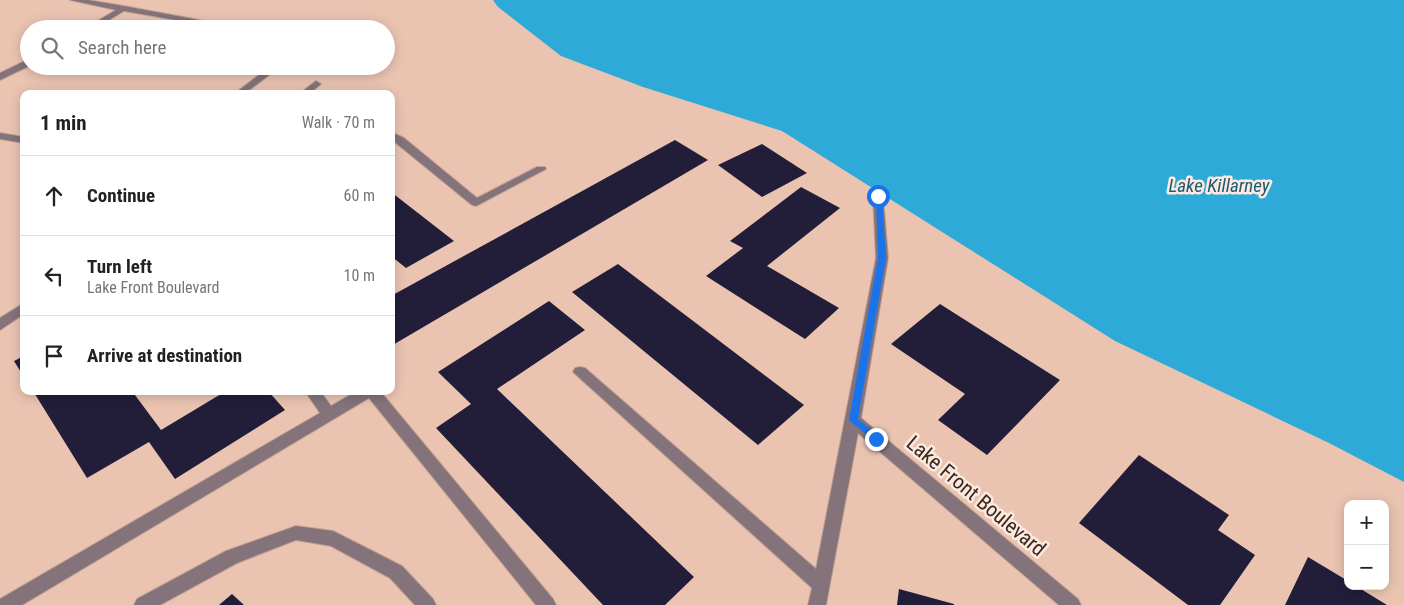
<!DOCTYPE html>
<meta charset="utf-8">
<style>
:root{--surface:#fff;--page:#f6f6f6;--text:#222;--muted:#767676;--line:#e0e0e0}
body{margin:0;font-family:"Roboto Condensed",sans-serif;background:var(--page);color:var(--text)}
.controls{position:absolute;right:15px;bottom:15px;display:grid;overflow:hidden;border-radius:10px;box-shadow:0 2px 12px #0003}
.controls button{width:45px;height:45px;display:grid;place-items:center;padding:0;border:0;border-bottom:1px solid var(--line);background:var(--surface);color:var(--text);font:25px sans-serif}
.stop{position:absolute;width:15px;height:15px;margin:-11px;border:4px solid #1a73e8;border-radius:50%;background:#fff}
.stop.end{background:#1a73e8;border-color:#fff;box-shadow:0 1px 5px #0008}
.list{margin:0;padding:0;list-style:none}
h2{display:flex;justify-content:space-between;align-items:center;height:65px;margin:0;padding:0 20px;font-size:21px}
h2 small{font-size:16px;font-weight:400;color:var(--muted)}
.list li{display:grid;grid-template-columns:32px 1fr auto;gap:15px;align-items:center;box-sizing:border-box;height:80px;padding:0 20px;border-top:1px solid var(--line)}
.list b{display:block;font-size:19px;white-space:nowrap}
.list p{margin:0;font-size:16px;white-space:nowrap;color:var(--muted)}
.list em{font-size:16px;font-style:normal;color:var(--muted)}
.icon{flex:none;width:28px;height:28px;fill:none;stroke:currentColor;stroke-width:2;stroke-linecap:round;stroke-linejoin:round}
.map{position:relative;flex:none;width:1404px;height:605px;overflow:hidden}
.search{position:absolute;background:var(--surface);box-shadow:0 2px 12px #0003;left:20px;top:20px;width:375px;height:55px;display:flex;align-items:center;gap:12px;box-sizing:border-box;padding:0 18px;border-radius:28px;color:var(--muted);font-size:19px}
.panel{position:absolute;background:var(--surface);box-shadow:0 2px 12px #0003;left:20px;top:90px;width:375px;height:305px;border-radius:10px}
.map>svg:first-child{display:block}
</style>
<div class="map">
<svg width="1404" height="605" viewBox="0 0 1404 605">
<rect width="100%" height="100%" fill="#eac4b1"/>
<!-- water -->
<path fill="#2eaad8" d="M493,0h911v482l-75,-39 -214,-102 -333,-210 -139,-44 -82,-31 -63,-49z"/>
<!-- building -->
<g fill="#221e3a">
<path d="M675,140l33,20 -317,186v-50z"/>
<path d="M762,144l45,29 -45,24 -44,-32z"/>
<path d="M801,187l39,21 -73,58 72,42 -34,31 -99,-63 37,-28 -13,-7z"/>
<path d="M391,192l63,49 -48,27 -15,-12z"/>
<path d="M618,264l186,141 -46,40 -186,-153z"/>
<path d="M549,301l36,29 -88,59 197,188 -29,28h-62l-167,-177 35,-24 -33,-32z"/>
<path d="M940,304l120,76 -73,75 -49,-35 27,-26 -74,-50z"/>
<path d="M24,356v21l-10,-16z"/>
<path d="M33,391h99l29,39 65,-39h42l17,19 -110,69 -26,-37 -62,36z"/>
<path d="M1139,455l90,60 -11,15 37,25 -35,50h-32l-109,-82z"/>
<path d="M1308,557l40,24v5h8l31,19h-102z"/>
<path d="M899,589l55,15v1h-57z"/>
<path d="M232,594l12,11h-25z"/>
</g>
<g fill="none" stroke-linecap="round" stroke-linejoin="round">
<defs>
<g id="minor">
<path d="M70,0h18l36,6 123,23h-20l-103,-18 -30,18h-10l32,-19z"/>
<path d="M29,59v7l-29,14v-7z"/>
<path d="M271,66h10l-37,28h-10z"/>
<path d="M316,81l5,3 -12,10h-10z"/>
<path d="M391,132l13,6 73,60 60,-31h8l1,2 -70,37 -4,-1 -81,-66z"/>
<path d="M0,133l24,4v6l-24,-4z"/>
<path d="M878,193l5,3 5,62 -27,160 217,181 3,6h-22l-201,-172 -32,172h-18l4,-17 -239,-216 2,-4 5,-1 5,1 231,201 60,-311 -3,-62z"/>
<path d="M24,303v11l-24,16v-12z"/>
<path d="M305,391h15l11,15 26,-15h23l173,208 3,6h-20l-167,-207 -347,207h-22v-6l320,-186z"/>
<path d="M296,526l37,5 69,35 31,33 3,6h-21l-25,-27 -59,-32 -35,-6 -59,23 -77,42h-26l3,-6 89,-48z"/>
</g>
</defs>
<!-- minor casing -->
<use href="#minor" stroke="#c3a291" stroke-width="2"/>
<!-- minor -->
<use href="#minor" fill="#84737b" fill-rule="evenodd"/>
</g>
<!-- route -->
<path fill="#1a73e8" d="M876,195l6,1 4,62 -28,161 21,17 1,3 -4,4 -27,-23 29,-162z"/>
<g text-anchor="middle" stroke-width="5" stroke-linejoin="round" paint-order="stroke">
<!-- water labels -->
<g font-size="19" font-style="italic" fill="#1d5b74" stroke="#fde9df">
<text x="1219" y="192">Lake Killarney</text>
</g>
<!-- near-street labels -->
<g font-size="21" fill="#382921" stroke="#fde9df">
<text transform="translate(976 496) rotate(40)" y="7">Lake Front Boulevard</text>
</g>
</g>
</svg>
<div class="controls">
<button>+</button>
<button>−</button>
</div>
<div class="stop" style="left:878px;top:196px"></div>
<div class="stop end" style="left:876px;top:439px"></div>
<div class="search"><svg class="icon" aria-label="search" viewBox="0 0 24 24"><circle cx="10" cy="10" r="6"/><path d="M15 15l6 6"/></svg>Search here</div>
<section class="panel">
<h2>1 min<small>Walk · 70 m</small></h2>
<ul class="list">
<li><svg class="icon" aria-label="ahead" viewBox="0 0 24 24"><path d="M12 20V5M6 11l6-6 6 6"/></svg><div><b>Continue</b></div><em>60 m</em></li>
<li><svg class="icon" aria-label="left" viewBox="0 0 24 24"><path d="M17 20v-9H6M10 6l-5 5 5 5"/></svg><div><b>Turn left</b><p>Lake Front Boulevard</p></div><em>10 m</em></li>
<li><svg class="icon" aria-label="arrive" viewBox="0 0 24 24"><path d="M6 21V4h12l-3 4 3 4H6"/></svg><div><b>Arrive at destination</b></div></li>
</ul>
</section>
</div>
